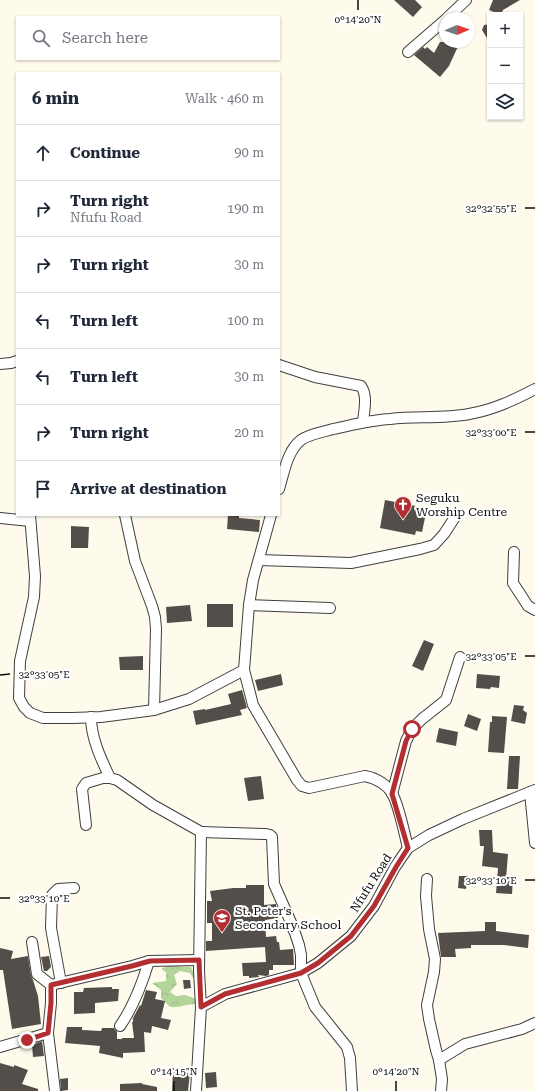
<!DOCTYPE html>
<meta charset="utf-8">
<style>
:root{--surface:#fff;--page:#f6f6f7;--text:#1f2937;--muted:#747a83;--line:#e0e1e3}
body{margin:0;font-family:"Roboto Serif",serif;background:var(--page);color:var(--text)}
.controls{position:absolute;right:12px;top:12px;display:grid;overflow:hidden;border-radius:0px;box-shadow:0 1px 3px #0004}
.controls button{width:36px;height:36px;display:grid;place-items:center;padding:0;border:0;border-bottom:1px solid var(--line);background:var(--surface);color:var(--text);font:20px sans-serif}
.compass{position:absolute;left:439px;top:12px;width:36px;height:36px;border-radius:50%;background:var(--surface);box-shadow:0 1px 3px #0004;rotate:88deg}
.stop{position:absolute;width:12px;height:12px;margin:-9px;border:3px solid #b22e31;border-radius:50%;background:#fff}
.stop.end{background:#b22e31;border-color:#fff;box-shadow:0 1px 4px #0008}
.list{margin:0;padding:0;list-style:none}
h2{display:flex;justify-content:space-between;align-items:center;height:52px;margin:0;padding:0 16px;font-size:17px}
h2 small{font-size:13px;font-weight:400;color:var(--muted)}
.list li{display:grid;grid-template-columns:26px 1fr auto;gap:12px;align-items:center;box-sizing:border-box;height:56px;padding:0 16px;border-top:1px solid var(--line)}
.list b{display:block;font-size:15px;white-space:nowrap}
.list p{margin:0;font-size:13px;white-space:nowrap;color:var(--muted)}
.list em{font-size:13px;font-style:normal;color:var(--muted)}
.icon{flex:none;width:22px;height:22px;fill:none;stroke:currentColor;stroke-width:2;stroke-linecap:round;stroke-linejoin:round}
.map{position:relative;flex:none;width:535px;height:1091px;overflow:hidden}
.search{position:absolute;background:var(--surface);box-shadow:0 1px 3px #0004;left:16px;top:16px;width:264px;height:44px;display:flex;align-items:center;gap:10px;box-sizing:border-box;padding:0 14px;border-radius:0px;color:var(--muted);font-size:15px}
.panel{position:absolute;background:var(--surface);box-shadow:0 1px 3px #0004;left:16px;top:72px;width:264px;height:444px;border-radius:0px}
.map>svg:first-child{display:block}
</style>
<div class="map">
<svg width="535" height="1091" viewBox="0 0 535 1091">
<defs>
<pattern id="forest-crowns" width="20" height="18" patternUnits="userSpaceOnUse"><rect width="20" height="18" fill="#b3d59a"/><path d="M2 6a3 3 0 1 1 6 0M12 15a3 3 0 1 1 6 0" fill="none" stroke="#99b684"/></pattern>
</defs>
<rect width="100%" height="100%" fill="#fefbed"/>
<!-- forest -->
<path fill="url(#forest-crowns)" d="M167,966l24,1 4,10 -2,1 -3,-5 -10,-2 -6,4 3,9 -7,8 6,4 9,-1 12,4v5c-10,0 -18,4 -27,3l-9,-9v-8l-9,-7 14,-2v-9l-5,-3z"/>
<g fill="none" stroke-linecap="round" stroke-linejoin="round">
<!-- stream -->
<path stroke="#418bc3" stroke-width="3" d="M286,925l4,8"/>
</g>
<!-- building -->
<g fill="#544e4a">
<path d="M394,0h21l7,7 -9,10z"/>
<path d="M493,0h27l-17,10 -2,5 -12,-5z"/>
<path d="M490,24v19l-8,-13 2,-5z"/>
<path d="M440,42h20l-11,24 -9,11 -26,-22 9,-8 2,2 2,-2 7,6z"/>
<path d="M385,500l36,7 -1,5 6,1 -4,19 -6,-1 -1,4 -35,-7z"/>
<path d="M228,515h11v3l21,2 -1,12 -32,-3z"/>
<path d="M71,526l18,1 -1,21h-17z"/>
<rect x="207" y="604" width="26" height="23"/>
<path d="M190,605l2,16 -25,2 -1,-16z"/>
<path d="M424,640l10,4 -11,27 -11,-5z"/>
<path d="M143,656v14h-23l-1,-13z"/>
<path d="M281,674l2,11 -25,6 -3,-11z"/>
<path d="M477,674l23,2 -1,12 -8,-1 -1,2 -14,-1z"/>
<path d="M242,690l5,18 -7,2 2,5 -46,10 -3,-14 12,-2v1l26,-6 -3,-10z"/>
<path d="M514,705l10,1 -1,4 4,3 -2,11 -14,-3z"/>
<path d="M468,714l13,5 -4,12 -13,-5z"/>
<path d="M492,716l15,1 -3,36 -16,-1 2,-30h2z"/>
<path d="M439,728l19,4 -2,14 -20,-4z"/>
<path d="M509,756h11l-2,33h-11z"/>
<path d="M261,776l3,23 -16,2 -4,-23z"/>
<path d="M479,830h13l1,22 15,2 -2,25h7l-1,15 -16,-1 2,-25 -16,-2 2,-20h-4z"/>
<path d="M459,876h9l-2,13 -8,-1z"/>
<path d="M246,885h18v20l12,-1v1l2,13 -13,2 1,17 10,-1 1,6h2l1,8 13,-1 1,16h-21v5h-4v5l-3,1 -8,-1 1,2 -10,1v-2h-6l-1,-13 24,-1 -1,-15 -59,4v-10h6v-18h-5v-22h5l-2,-10 23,-3h13z"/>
<path d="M485,922h11v9l33,4 -1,13 -24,-3h-33v3l-16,1 1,8h-15l-3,-24 47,-2z"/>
<path d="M0,948l13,3 -2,8 17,-3 3,19 2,5 5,16 3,28 -29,5 -9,-59h-3z"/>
<path d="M49,956l2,11 -4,4h-3l-3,-14z"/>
<path d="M183,980h7l1,8 -7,1z"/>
<path d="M112,987v2h7l-1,12 -23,2v10l-21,1v-22h9l1,-4z"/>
<path d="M146,990l11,2 -2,7 10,2 -4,17 10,2 -3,10 -16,-4 -1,7 -7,-1 1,20 -22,1v5l-24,-5 1,-7 -35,-3 2,-16h15v3l19,1 1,-3h12l3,4v7h4v1l1,-2h12l-2,-16h1v-4l7,-13 1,1z"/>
<path d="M42,1041l2,15 -11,1 -1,-12z"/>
<path d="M0,1063l14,4v-2l14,5 -6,14 16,5v2h-38z"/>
<path d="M173,1072l17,1 -2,18h-16z"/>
<path d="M216,1072l1,15 -11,1 -1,-15z"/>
<path d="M68,1078v12l-7,1 -1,-12z"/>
<path d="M142,1083v1l15,3v4h-37v-7z"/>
</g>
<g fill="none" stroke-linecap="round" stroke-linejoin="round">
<defs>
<g id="minor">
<path d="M447,18l19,-18"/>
<path d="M408,52l37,-32"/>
<path d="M0,364l11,-1 6,-2"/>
<path d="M279,365l36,12 46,9c7,10 3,25 2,36"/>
<path d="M279,489c5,-16 8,-38 22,-49 8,-6 22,-8 32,-11 19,-4 38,-9 57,-10 27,-3 53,0 79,-5 24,-4 45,-14 66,-25"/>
<path d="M30,515l5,61 -1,21 -14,64 -1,37 5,9 6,6 13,5h29l29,-1 53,-7 35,-11 55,-29"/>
<path d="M125,515l10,46 17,45 3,11 1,12 -2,81"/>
<path d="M271,515l-18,65 -4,25 -5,65 9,35 44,75 5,6 7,2 56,-12c11,2 23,9 28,19 7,15 11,37 15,53"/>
<path d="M0,518l30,3"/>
<path d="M514,552l-1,31 15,23 7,4"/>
<path d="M259,560l92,3 69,-14 14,-4 10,-11 11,-17"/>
<path d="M249,605l81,3"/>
<path d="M91,717c0,21 10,42 19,61"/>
<path d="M530,792l5,51"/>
<path d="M392,794l14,-53 6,-12 10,-10 24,-19 14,-43"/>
<path d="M86,825l-4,-36 4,-6 17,-5h7l7,2 36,25 48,27 -2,139 2,36"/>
<path d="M201,832l65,2 4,1 2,2 2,47 19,43 6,18 2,10v18l14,34 32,40 3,11 2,33"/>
<path d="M427,879l-1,17 3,33 6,30 -1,13 -7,33 2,14 7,31 3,10 3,19 -1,12"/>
<path d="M32,942l5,32 14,11"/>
<path d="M61,983l-10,-55 1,-33 6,-6 16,-1"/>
<path d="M120,1026c14,-20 22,-42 29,-65"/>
<path d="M0,1047l48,-14"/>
<path d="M439,1060l26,-16 57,-15 13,-6"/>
<path d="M55,1091l-7,-58 3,-30v-18l81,-19 17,-5 50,-1"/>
<path d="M196,1091l5,-84 24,-13 76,-21 17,-10 33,-27 23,-30 21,-39 13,-19 21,-13 34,-16 72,-29"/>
</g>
</defs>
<!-- minor casing -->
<use href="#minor" stroke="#3f3f3f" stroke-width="12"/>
<!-- minor -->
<use href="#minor" stroke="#fff" stroke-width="10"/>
</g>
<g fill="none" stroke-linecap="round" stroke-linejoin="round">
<!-- route -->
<path stroke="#b22e31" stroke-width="5" d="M27,1040l21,-7 3,-30v-18l81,-19 18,-5 49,-1 2,47 24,-13 76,-21 17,-10 33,-27 23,-30 22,-39 12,-19 -16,-54 14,-53 6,-12"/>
</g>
<!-- ticks -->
<path fill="none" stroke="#0c0c0c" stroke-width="1.5" d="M358,0v10M525,208h10M525,432h10M525,656h10M0,675l10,-1M525,880h10M0,898h10M174,1081v10M396,1081v10"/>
<!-- icons -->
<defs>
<symbol id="church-pin" viewBox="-11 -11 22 30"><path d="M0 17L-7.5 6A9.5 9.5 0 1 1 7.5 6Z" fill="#b22e31" stroke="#fff"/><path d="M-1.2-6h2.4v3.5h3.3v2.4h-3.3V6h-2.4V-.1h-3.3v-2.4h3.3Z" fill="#fff"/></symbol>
<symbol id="school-pin" viewBox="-11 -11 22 30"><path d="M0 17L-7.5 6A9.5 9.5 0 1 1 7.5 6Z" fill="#b22e31" stroke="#fff"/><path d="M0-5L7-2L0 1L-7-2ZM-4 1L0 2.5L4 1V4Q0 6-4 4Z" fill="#fff"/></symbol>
</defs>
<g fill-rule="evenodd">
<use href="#church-pin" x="393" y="495" width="20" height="27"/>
<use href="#school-pin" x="212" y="908" width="20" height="27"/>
</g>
<g text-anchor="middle" stroke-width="4" stroke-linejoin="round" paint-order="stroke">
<!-- poi labels -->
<g font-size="12" fill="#0c0c0c" stroke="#fff" text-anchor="start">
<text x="416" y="502">Seguku<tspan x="416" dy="14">Worship Centre</tspan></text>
<text x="235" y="915">St. Peter's<tspan x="235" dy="14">Secondary School</tspan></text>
</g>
<!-- street labels -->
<g font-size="12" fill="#0c0c0c" stroke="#fff">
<text transform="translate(371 883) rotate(-58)" y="4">Nfufu Road</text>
</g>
</g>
<g font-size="10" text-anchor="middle" fill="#0c0c0c" stroke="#fff" stroke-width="4" stroke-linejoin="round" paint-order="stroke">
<text x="358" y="23">0°14'20"N</text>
<text x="491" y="212">32°32'55"E</text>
<text x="491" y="436">32°33'00"E</text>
<text x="491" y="660">32°33'05"E</text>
<text x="44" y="678">32°33'05"E</text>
<text x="491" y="884">32°33'10"E</text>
<text x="44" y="902">32°33'10"E</text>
<text x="174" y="1075">0°14'15"N</text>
<text x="396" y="1075">0°14'20"N</text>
</g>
</svg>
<div class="controls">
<button>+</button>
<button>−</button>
<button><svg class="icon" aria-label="layers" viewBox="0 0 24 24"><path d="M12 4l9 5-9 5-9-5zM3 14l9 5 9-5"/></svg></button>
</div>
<svg class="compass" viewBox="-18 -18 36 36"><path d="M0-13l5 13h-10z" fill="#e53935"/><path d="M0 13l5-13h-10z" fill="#747a83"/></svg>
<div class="stop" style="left:412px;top:729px"></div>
<div class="stop end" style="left:27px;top:1040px"></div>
<div class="search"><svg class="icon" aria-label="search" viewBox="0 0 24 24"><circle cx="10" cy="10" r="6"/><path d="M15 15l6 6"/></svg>Search here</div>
<section class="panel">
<h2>6 min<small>Walk · 460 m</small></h2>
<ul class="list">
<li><svg class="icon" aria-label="ahead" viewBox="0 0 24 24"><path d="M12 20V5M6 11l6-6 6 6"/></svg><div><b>Continue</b></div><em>90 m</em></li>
<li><svg class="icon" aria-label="right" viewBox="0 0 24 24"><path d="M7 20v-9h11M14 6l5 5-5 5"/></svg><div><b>Turn right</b><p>Nfufu Road</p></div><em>190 m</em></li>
<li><svg class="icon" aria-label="right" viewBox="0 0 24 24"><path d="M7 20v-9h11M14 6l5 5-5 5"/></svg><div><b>Turn right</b></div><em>30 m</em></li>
<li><svg class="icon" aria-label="left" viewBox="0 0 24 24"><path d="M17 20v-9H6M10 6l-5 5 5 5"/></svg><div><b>Turn left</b></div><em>100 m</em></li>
<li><svg class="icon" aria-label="left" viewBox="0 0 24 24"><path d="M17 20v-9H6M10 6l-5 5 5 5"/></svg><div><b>Turn left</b></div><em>30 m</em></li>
<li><svg class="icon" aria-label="right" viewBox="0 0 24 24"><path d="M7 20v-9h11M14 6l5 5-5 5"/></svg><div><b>Turn right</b></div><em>20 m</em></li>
<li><svg class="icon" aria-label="arrive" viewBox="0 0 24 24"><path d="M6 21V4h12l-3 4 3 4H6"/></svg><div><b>Arrive at destination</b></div></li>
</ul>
</section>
</div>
